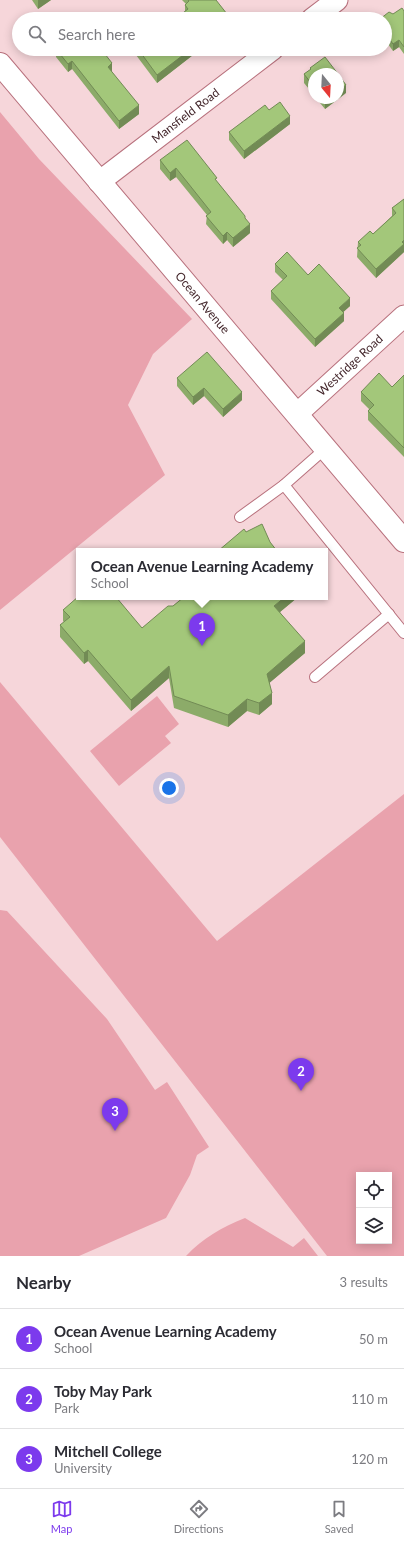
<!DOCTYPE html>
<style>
:root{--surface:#fff;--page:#f2f2f3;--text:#2b2b33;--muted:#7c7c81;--line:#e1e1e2;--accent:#7c3aed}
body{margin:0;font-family:Lato,sans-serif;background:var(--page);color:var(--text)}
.controls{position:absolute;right:12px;bottom:12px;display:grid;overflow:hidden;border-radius:0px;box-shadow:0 2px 10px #0003}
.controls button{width:36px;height:36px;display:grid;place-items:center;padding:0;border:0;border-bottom:1px solid var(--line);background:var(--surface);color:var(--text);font:20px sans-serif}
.compass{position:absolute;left:308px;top:68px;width:36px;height:36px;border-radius:50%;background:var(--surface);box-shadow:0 2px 10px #0003;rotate:162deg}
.you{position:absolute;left:169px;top:788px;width:14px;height:14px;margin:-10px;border:3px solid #fff;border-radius:50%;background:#1a73e8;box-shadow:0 0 0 6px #1a73e833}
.badge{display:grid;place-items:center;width:26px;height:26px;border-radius:50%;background:var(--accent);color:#fff;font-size:13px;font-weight:700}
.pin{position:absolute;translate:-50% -33px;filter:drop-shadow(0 1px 2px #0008)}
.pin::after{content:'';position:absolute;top:21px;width:14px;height:12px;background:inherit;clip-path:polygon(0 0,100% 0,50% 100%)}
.popup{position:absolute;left:76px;top:548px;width:252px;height:52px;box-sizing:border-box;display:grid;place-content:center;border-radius:0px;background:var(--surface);filter:drop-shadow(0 1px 3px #0005);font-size:13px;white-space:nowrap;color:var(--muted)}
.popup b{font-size:15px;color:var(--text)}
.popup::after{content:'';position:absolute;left:50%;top:100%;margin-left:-8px;border:8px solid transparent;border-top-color:var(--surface)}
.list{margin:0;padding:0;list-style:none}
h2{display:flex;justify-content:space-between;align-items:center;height:52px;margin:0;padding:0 16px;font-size:17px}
h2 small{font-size:13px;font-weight:400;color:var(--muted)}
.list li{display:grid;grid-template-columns:26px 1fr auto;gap:12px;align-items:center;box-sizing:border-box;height:60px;padding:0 16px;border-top:1px solid var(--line)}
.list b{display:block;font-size:15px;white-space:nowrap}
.list p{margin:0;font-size:13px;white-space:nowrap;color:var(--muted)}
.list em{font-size:13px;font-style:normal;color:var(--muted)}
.icon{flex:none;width:22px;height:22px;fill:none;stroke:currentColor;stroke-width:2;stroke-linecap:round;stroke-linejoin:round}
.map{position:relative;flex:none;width:404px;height:1256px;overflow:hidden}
.search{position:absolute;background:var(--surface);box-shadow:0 2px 10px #0003;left:12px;right:12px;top:12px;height:44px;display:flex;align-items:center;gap:10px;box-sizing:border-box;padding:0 14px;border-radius:22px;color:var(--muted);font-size:15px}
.sheet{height:232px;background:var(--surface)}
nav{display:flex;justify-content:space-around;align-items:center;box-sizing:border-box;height:56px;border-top:1px solid var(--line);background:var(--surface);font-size:11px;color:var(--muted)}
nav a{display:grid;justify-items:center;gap:2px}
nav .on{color:var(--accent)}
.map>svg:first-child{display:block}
</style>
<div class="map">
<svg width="404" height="1256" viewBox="0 0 404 1256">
<rect width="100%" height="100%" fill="#f6d6da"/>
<!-- green -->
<g fill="#e9a2ad" fill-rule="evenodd">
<path d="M0,112l39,47 153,160 -39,35 -25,51 37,70 -165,135z"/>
<path d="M0,682l217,259 187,-147v462h-77l-327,-419zM359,1175h30v66h-30z"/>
<path d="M157,696l22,28 -14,12 6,7 -52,43 -29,-35z"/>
<path d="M0,910l7,1 100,108 48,71 12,-8 42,65 -12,8 -7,20 -24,43 -87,38h-79z"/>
<path d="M245,1218l48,29 11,-9 14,18h-132c17,-18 36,-29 59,-38z"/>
</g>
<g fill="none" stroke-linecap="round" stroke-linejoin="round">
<defs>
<g id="service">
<path d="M326,448l-42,37 120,148"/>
<path d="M240,517l44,-32"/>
<path d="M315,677l74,-63"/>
</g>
<g id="minor">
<path d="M312,19l25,-19"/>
<path id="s1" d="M99,182l174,-133"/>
<path id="s2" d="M297,414l107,-98"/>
</g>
<g id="secondary">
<path id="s3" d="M0,64l404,477"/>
</g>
</defs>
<!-- service casing -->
<use href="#service" stroke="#b8717d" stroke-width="12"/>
<!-- minor casing -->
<use href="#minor" stroke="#b8717d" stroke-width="23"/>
<!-- secondary casing -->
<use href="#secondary" stroke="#b8717d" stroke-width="24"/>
<!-- service -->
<use href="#service" stroke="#fff" stroke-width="10"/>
<!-- minor -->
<use href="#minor" stroke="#fff" stroke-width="21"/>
<!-- secondary -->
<use href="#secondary" stroke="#fff" stroke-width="22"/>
</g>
<!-- wall -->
<g fill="#8cab69">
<path d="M32,0h19l-13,9z"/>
<path d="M182,0h34l11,19 -42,-7v-7l1,-1z"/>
<path d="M404,11v43l-5,-7 -6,4 -8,-11v-21l8,-5z"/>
<path d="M56,49l56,23 27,42 -20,15 -47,-60 -4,3 -12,-15z"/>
<path d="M136,49h57v6l-36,28 -21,-28z"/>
<path d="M310,68l4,6v21l-10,-12v-9l6,-4z"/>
<path d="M346,93l-21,16 -9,-11h22z"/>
<path d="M269,110l21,14 -46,35 -15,-19v-8z"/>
<path d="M160,160l57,22 28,36 5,15 -17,14 -6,-7 -4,4 -17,-20 1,-9 -31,-38 -6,4 -10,-12z"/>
<path d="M404,199v53l-28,26 -19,-21 1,-15 15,-8 19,-18v-8z"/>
<path d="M275,264l33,11 42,31 -7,6 1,9 -29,26 -44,-48v-8l12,-11 -8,-8z"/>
<path d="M404,375v82l-36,-37v-9l1,-2 -8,-8v-9l31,-5z"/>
<path d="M177,378l65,22 -19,17 -19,-21 -11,9 -16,-19z"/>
<path d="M184,597h114l-18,15 25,41 -36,30 3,21 -13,11 -12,-4 -19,16 -54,-19 -5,-30 -38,33 -43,-50 -4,3 -24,-27v-12l4,-3 -1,-1v-11l79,18 31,-22z"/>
</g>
<!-- shaded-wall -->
<g fill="#728b55">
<path d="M38,0h13l-13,9z"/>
<path d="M227,14v5h-6z"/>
<path d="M399,40v7l-6,4v-7z"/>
<path d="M190,49h3v6l-36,28v-8z"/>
<path d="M72,61v8l-4,3v-8z"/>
<path d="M112,63v9l-4,3v-8z"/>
<path d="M346,85v8l-21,16v-9l3,-2h10v-7z"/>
<path d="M139,105v9l-20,15v-8z"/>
<path d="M290,116v8l-46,35v-8z"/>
<path d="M176,168v9l-6,4v-8z"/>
<path d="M250,224v9l-17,14v-9z"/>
<path d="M227,232v8l-4,4v-8z"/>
<path d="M404,240v12l-28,26v-9z"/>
<path d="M350,298v8l-11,10v-8z"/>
<path d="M344,313v8l-29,26v-8z"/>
<path d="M204,388v8l-11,9v-8z"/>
<path d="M242,392v8l-19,17v-8z"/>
<path d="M285,597h13l-24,20v-11z"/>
<path d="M305,641v12l-38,32v-11z"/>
<path d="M88,650v11l-4,3v-11z"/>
<path d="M169,666v12l-38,33v-11z"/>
<path d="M272,693v11l-13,11v-12z"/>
<path d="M247,699v12l-19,16v-12z"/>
</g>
<!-- building -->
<g fill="#a3c77a" stroke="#728b55">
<path d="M188,0h28l11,14 -6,5h-46l13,-10 -3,-4 4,-4z"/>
<path d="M402,8l2,3v36l-5,-7 -6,4 -8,-11v-14h-5l9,-7 4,2z"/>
<path d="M56,49h45l11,14 -4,4 31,38 -20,16 -47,-60 -4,3z"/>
<path d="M138,49h53l-34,26z"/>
<path d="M325,57l13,17h-24v13l-10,-13 7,-5 -1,-1z"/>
<path d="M338,74l8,11 -8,6z"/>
<path d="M323,98h5l-3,2z"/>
<path d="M280,102l10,14 -46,35 -15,-19 36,-27 4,5z"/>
<path d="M187,140l30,38 -2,1 30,37v2l5,6 -17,14 -6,-6 -4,4 -17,-20 5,-4 -35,-44 -6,5 -10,-13z"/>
<path d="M404,199v41l-2,2 2,2 -28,25 -19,-21 4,-3 -3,-3 12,-11 3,3 23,-21 -4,-5z"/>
<path d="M287,252l21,23 11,-11 31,34 -11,10 5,5 -29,26 -44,-48 16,-15 -12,-12z"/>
<path d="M207,352l35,40 -19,17 -19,-21 -11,9 -16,-19z"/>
<path d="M379,373l13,14 12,-12v73l-36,-37 6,-6 -13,-13z"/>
<path d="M262,524l8,18 7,9h-59l26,-22 2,3z"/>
<path d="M79,596v1h37l26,31 26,-22h5l11,-9h101l-11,9 31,35 -38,33 5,19 -13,10 -12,-4 -19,16 -54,-19 -5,-30 -38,34 -43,-50 -4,3 -24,-28 10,-8 -7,-7z"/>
</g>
<g text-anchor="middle" stroke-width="3" stroke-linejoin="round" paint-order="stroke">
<!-- street labels -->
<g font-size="12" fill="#42252a" stroke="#f6d6da">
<text dy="4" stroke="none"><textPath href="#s1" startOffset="109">Mansfield Road</textPath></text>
<text dy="4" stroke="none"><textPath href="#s3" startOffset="313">Ocean Avenue</textPath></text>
<text dy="4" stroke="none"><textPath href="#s2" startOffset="72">Westridge Road</textPath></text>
</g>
</g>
</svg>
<div class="controls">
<button><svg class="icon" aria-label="locate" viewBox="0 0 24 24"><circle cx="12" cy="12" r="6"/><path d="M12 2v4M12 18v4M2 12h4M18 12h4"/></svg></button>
<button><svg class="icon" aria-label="layers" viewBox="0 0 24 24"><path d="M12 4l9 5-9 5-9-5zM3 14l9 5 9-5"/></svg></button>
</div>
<svg class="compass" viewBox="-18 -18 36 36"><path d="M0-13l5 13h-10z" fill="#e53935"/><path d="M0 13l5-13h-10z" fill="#7c7c81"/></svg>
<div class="you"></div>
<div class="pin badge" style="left:202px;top:646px">1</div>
<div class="popup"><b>Ocean Avenue Learning Academy</b>School</div>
<div class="pin badge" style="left:301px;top:1091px">2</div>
<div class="pin badge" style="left:115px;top:1131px">3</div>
<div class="search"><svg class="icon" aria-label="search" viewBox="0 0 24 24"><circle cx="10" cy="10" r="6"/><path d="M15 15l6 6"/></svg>Search here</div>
</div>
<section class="sheet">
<h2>Nearby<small>3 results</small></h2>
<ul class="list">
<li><span class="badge">1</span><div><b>Ocean Avenue Learning Academy</b><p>School</p></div><em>50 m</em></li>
<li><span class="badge">2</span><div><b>Toby May Park</b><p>Park</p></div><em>110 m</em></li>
<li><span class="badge">3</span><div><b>Mitchell College</b><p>University</p></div><em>120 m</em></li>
</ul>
</section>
<nav>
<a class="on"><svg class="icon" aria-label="map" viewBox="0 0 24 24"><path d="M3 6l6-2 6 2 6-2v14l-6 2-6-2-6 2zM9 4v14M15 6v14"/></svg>Map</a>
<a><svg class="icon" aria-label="directions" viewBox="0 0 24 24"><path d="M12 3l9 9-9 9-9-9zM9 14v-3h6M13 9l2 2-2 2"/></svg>Directions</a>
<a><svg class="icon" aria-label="saved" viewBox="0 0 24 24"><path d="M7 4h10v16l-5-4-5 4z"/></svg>Saved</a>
</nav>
